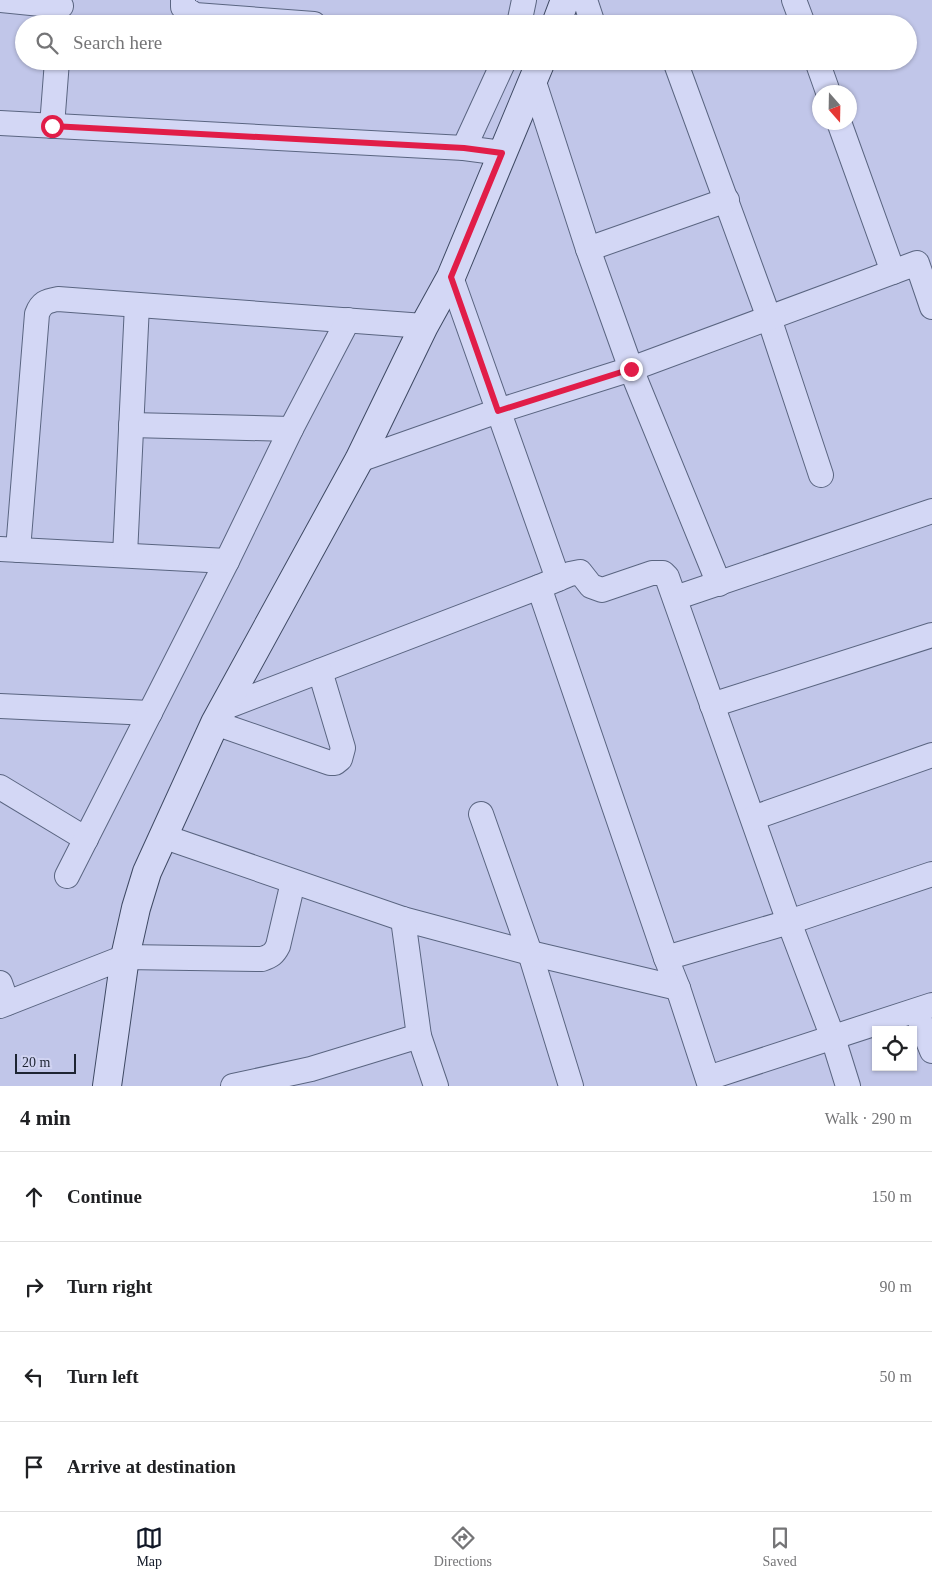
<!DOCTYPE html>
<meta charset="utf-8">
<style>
:root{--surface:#fff;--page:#f2f2f2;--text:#202124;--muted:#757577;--line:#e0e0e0;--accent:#111827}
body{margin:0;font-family:"Times New Roman",serif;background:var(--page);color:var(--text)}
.controls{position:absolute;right:15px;bottom:15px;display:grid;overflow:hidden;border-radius:0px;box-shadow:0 1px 4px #0004}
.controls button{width:45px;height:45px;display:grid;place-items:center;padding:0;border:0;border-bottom:1px solid var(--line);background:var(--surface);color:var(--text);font:25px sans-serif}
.compass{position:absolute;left:812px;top:85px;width:45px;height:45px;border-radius:50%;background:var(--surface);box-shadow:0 1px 4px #0004;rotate:160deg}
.scale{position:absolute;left:15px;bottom:12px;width:61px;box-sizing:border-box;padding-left:5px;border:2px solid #1d2432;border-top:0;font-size:14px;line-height:18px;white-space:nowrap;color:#1d2432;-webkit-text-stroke:4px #d0d3f1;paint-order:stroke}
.stop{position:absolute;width:15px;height:15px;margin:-11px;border:4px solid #e11d48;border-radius:50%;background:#fff}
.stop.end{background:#e11d48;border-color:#fff;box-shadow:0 1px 5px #0008}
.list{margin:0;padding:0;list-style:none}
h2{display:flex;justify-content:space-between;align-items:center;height:65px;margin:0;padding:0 20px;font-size:21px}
h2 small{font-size:16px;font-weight:400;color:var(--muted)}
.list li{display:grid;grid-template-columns:32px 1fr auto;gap:15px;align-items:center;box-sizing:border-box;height:90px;padding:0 20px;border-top:1px solid var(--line)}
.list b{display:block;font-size:19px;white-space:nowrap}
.list em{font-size:16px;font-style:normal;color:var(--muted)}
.icon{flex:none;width:28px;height:28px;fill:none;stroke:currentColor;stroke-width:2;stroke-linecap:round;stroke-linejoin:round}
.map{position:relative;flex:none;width:932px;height:1086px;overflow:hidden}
.search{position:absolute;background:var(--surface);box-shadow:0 1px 4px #0004;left:15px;right:15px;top:15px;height:55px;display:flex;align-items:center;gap:12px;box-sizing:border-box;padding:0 18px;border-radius:28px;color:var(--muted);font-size:19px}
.sheet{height:425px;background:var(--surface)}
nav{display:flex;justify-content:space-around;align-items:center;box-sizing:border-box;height:70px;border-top:1px solid var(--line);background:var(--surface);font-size:14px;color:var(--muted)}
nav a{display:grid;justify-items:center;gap:2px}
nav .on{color:var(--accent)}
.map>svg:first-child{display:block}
</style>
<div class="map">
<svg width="932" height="1086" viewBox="0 0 932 1086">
<rect width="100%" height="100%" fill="#c1c6e9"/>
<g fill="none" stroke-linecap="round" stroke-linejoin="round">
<defs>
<g id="street">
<path d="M0,0l61,6"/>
<path d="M183,0v7l12,8 119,9"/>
<path d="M585,0l8,24"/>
<path d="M794,0l9,24"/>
<path d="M519,24l5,-24"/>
<path d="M675,61l94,257 52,157"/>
<path d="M817,61l11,31"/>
<path d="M533,79l55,170 43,120 88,215"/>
<path d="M839,122l54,150"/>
<path d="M0,123l464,25 38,5"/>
<path d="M52,126l5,-65"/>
<path d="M464,148l40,-87"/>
<path d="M588,249l139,-49"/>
<path d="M451,277l107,302"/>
<path d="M131,425l160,4"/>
<path d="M359,460l139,-49 133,-42 286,-106 15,44"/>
<path d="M0,549l227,12"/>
<path d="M18,550l19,-236c4,-11 9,-13 21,-15l366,27"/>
<path d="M125,555l12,-250"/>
<path d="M539,587l31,-13 10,-2 11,14 11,4 50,-17h11l4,4 122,345 44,116 15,48"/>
<path d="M675,598l257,-87"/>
<path d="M712,705l220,-70"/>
<path d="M0,706l150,7"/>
<path d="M223,708l316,-121 127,371 12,30 32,98"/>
<path d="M215,723l115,40h5l5,-4 3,-11 -23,-77"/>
<path d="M0,787l86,52"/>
<path d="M481,814l49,139 41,133"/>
<path d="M753,818l179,-63"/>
<path d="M162,836l241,83 127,34 148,35"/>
<path d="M67,876l160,-315 64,-132 57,-109"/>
<path d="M403,919l16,117 17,50"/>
<path d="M666,958l123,-36 143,-48"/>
<path d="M0,983l7,20"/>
<path d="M0,1006l125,-49 137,2c9,-3 12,-5 16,-13l15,-64"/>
<path d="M916,1011l16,40"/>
<path d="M708,1078l224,-73"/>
<path d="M233,1086l78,-17 108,-33"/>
</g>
<g id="secondary">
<path d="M556,24l9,-24"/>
<path d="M107,1086l18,-129 11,-49 11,-36 68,-149 144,-263 65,-134 27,-49 90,-216"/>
</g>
</defs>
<!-- street casing -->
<use href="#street" stroke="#5a6581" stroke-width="26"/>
<!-- secondary casing -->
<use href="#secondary" stroke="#3e4963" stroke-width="30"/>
<!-- street -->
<use href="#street" stroke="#d3d7f5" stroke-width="24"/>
<!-- secondary -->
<use href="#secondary" stroke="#d3d7f5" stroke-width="28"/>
</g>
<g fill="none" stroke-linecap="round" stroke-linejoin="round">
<!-- route -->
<path stroke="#e11d48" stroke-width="6" d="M52,126l412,22 38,5 -51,124 47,134 133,-42"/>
</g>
</svg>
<div class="controls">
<button><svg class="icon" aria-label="locate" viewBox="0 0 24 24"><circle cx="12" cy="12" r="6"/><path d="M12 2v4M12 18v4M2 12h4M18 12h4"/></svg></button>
</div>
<svg class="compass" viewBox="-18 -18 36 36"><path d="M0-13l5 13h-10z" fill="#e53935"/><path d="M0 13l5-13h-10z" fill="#757577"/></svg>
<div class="scale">20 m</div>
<div class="stop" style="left:52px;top:126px"></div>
<div class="stop end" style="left:631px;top:369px"></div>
<div class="search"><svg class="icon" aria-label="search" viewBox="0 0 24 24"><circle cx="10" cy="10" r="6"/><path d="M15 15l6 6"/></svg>Search here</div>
</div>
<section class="sheet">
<h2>4 min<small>Walk · 290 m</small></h2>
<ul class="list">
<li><svg class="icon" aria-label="ahead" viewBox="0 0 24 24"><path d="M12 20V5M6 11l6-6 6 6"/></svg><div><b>Continue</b></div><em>150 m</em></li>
<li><svg class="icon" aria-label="right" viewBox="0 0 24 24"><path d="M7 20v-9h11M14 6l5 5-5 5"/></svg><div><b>Turn right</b></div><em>90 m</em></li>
<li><svg class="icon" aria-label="left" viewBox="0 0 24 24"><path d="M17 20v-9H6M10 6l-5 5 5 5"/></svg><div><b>Turn left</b></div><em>50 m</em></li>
<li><svg class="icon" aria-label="arrive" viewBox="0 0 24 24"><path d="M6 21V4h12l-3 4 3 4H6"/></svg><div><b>Arrive at destination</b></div></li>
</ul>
</section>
<nav>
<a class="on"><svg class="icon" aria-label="map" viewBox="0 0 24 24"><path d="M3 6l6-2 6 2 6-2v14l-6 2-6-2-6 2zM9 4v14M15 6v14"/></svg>Map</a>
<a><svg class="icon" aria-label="directions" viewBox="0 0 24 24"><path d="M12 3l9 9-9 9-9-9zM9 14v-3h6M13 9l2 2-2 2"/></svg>Directions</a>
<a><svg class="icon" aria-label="saved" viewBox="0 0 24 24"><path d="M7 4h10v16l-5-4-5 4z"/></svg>Saved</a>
</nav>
